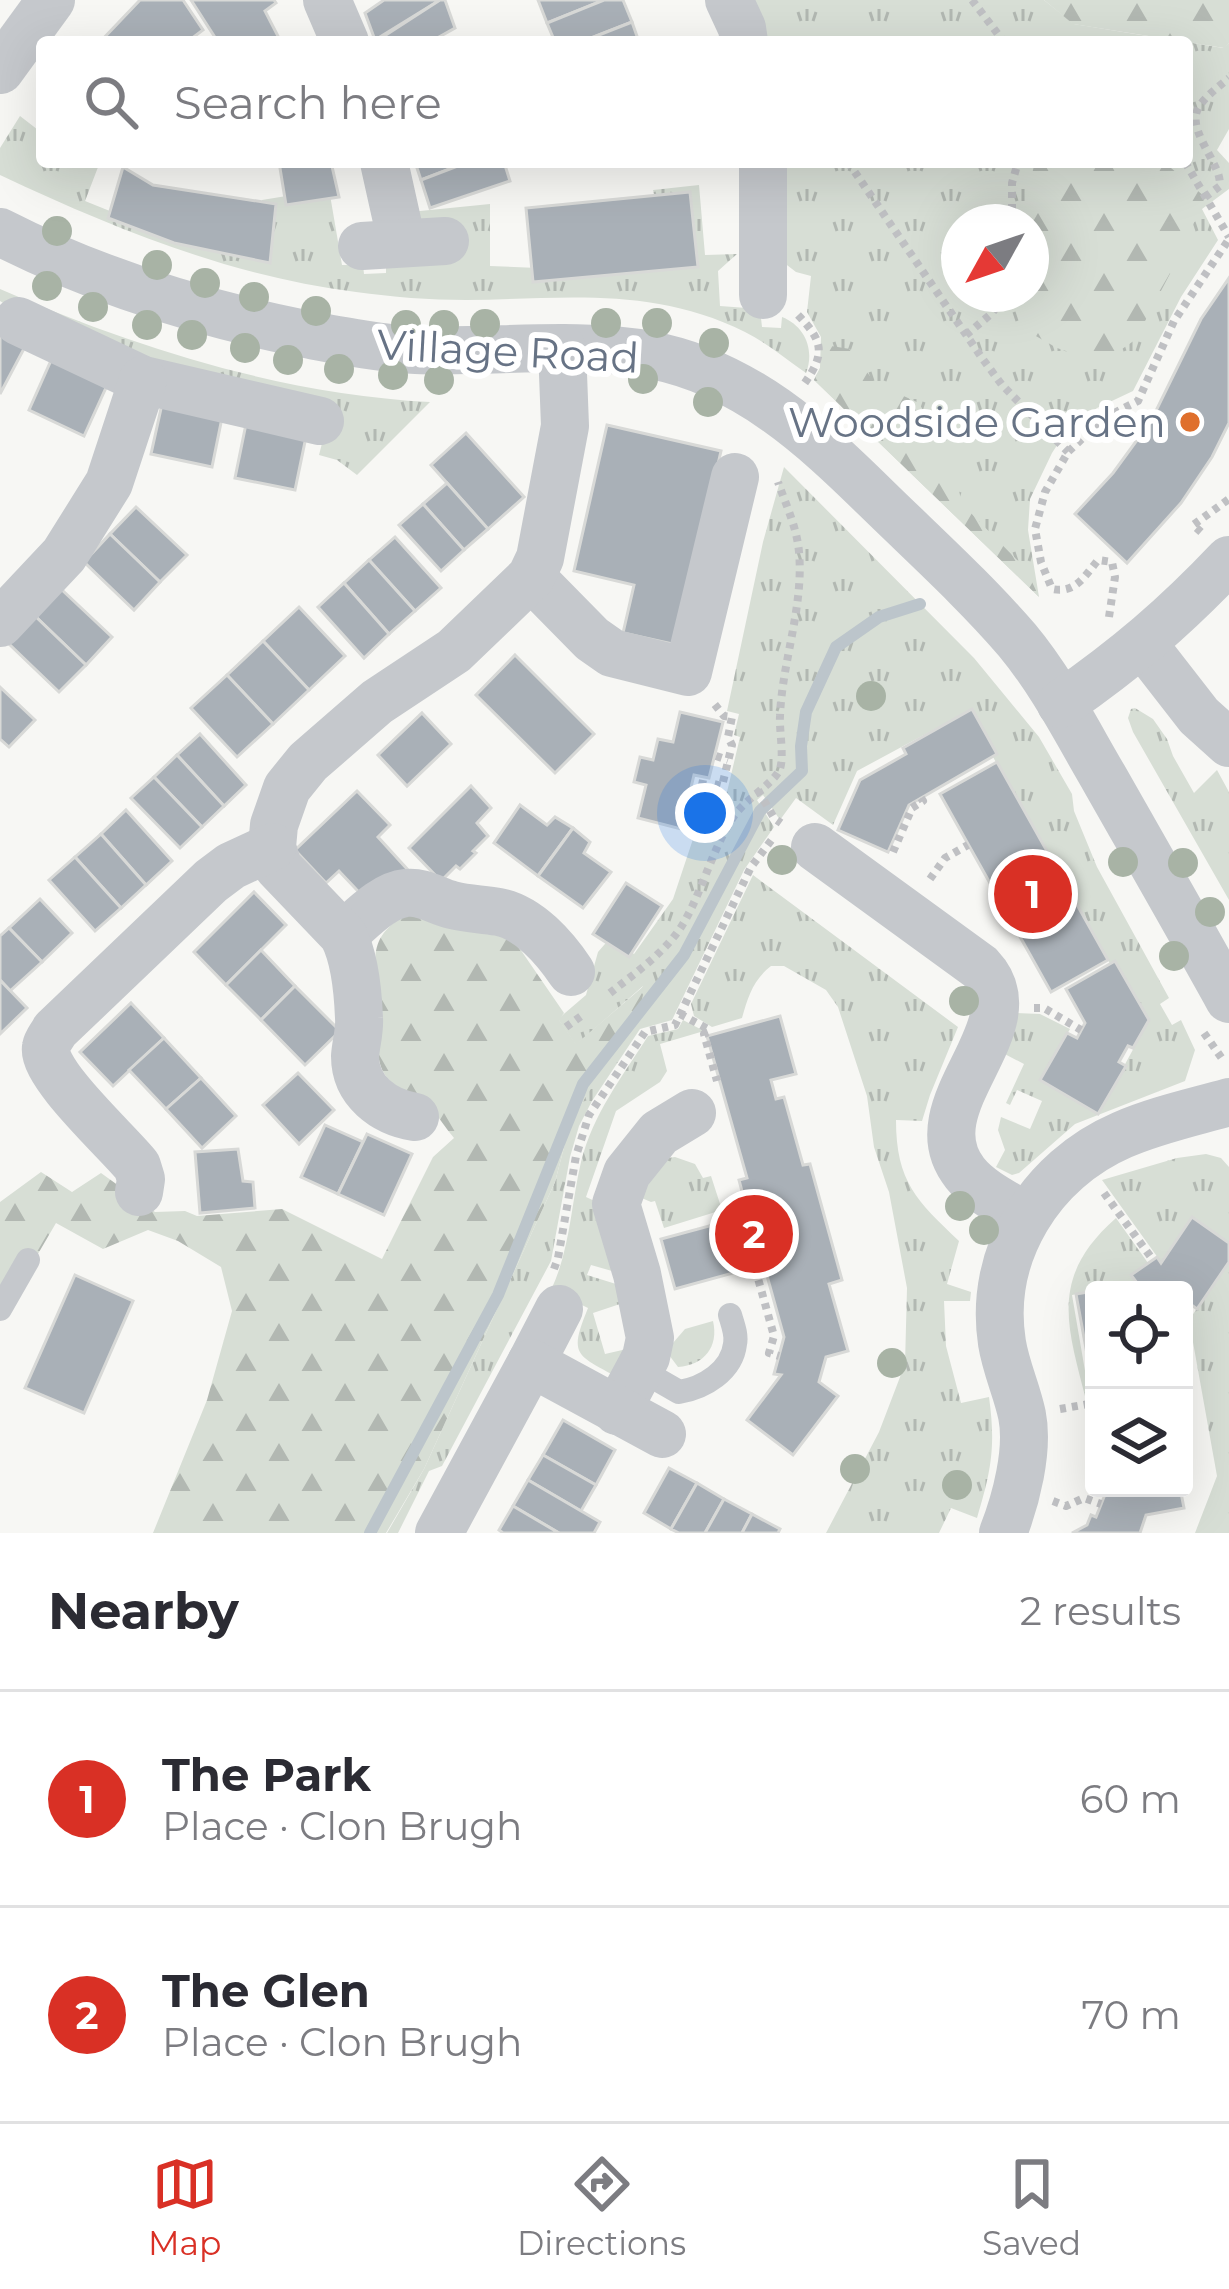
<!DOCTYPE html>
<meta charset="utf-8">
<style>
:root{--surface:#fff;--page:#f7f7f7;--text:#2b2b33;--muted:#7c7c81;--line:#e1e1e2;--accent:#d93025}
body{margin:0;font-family:Montserrat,sans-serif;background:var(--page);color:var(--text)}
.controls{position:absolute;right:36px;bottom:36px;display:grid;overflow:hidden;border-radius:12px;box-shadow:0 12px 48px #0002}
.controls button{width:108px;height:108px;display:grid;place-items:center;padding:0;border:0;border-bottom:3px solid var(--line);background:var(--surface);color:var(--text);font:60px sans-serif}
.compass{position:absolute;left:941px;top:204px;width:108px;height:108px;border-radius:50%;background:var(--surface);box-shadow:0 12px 48px #0002;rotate:230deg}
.you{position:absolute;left:705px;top:813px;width:42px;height:42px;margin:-30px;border:9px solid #fff;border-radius:50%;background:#1a73e8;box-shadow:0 0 0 18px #1a73e833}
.badge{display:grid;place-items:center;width:78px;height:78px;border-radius:50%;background:var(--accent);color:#fff;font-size:39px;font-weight:700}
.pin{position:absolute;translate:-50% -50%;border:6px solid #fff;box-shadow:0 3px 12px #0006}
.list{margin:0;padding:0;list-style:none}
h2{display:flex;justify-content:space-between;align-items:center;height:156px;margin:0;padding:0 48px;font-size:51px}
h2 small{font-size:39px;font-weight:400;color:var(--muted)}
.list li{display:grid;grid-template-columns:78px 1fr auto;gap:36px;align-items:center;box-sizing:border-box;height:216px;padding:0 48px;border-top:3px solid var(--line)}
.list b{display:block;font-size:45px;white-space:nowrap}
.list p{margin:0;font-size:39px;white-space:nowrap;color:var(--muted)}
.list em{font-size:39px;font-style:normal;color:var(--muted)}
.icon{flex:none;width:66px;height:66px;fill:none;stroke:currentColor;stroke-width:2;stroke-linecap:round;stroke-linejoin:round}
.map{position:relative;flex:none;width:1229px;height:1533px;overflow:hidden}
.search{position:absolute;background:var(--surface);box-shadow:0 12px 48px #0002;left:36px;right:36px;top:36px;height:132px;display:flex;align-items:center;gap:30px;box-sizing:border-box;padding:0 42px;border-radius:12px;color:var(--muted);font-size:45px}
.sheet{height:588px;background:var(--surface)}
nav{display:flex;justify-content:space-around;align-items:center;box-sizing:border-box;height:168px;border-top:3px solid var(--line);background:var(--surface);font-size:33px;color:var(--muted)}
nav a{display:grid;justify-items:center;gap:6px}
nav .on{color:var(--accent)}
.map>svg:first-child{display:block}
</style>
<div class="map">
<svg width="1229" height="1533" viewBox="0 0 1229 1533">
<defs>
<pattern id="grass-tufts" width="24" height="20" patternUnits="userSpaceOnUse" patternTransform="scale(3)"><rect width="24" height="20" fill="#d7ded5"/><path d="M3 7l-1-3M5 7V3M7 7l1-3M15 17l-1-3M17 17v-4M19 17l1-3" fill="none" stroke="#b2b8b2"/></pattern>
<pattern id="forest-firs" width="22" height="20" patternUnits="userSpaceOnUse" patternTransform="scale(3)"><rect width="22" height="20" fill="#d7ded5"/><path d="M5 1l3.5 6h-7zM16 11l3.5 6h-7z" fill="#b2b8b2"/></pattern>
</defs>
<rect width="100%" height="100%" fill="#f7f7f4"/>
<!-- grass -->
<g fill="url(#grass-tufts)" fill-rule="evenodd">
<path d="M741,0h303l30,24 110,18h-431z"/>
<path d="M1187,42l36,6 6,-5v86l-12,21 12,13v26l-27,20 16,31 -37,57 -48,94 -36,17 -34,28 -11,17 -22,46 -2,31 11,67 -225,-217 6,-12 1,-31 -14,-25 4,-36 -15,-4 -13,-10 -10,-100h414zM959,222h72v72h-72z"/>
<path d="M20,116l22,17v29h58l-15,39 77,31 98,-13 2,-19 67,-11 13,76h21l1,9 22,-1v-9l24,-52 80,-8v62l96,4 81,-20 -14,-60 46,-5 6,70 32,-1 -19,17 2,35 40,3 2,18 19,1 1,-11c23,9 33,33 24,56 -20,-14 -39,-30 -61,-41 -93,-46 -180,-33 -279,-32 -36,0 -74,-3 -110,-8 -126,-16 -241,-63 -356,-117v-27z"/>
<path d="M0,289c136,59 281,105 430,113l-73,73 -20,-15 -18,-5 10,-39 -285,-87 -44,-28z"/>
<path d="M784,467l190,191 65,79 33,57 2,17 23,56 72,131 -9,6 12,21 9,-5 14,30 -10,31 -110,43 -56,49 -7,2 -16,-8 9,-17 -7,-20 3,-13 29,12 12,-28 -25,-11 -7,15 -4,-2 18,-39 -25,-13 16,-38 25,1 30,15 -29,51 57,34 51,-94 -33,-58 -6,2 -2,-4 -115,-203 4,-4 -25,-44 -115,62 -24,54 -37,-27 -16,22 -17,-25 -6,5 17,27 -30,43 -72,150 -32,9 -48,72 -13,25 -9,31 -19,104 -109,205 -13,5 -31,62h-11l37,-64 131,-287 14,-54 74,-142 -67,59 -18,-26 28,-24 12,-43 13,-15 23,17 39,-55 29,-87 7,2 6,-24 12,2 13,-55 -6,-2 5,-21 -12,-3 36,-169z"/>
<path d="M1135,708l18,11 14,20 6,17 21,37 23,-23 12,22v108l-96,-168 -5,-14 3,-9z"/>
<path d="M753,875l205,152 -28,68 -8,26 -26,-1c0,62 21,81 63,121l-12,43 24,8 -1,9h-26l2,45 15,57 28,-6c7,50 2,74 -12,121l-26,-10 -12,25h-113l53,-101 26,-68 2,-76 -18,-96 -15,-45 -7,-51 -29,-89 -12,-17 -42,-24h-13c-18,14 -23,31 -29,52l-30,9 -18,-11 -3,-12z"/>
<path d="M683,1020l21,11 -44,13 7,27 -7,11 -44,29 -30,86 13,6 13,68 -21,-6 -4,10 29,9 4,20 -27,9 12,41 26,-6 -14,29c-42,-23 -48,-22 -29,-69l-37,-18c19,-40 20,-85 30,-128 12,-48 41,-85 67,-126l30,-7z"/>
<path d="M1206,1154l15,4 8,9v76l-37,-26 -31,45 -59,-82 75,-22z"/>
<path d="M675,1157l20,7 8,14 8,-2 11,34 -58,18 -9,-27 -4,1 -21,-9 37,-35z"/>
<path d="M1116,1218l32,45 -16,12 5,8 -65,12 18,105h-4c-19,-75 -37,-123 30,-182z"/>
<path d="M1229,1262v271h-34l22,-57 -28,-156z"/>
<path d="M713,1321c6,26 -9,44 -35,46l-12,-16 19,-22z"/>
</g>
<!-- forest -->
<g fill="url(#forest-firs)">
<path d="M1044,0h185v43l-5,5 -151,-24z"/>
<path d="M1035,162h129l41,35 -24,56 -46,87 -33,23 -45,-15 -37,-21 -1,-33h12v-72h-11z"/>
<path d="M825,345l25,4 25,34 44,20 34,61 9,40 64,65 13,28 -225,-217 6,-12z"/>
<path d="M408,913l93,22 17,11 46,67 -5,7 17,24 69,-59 -8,38 -51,73 -17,32 -14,54 -131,287 -38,64h-233l54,-133 25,-89 -11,-44 -43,-26 -30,-11 -45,19 -47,-26 -56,96v-117l41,-30 31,20 29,-19 54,39 30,-1 12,5 85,-7 100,50 51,-102 21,-19c-8,-9 -15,-21 -23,-30 -15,-14 -42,-19 -50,-41 -7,-18 3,-38 1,-56 -4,-44 -22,-70 26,-98z"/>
</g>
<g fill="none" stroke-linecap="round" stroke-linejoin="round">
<!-- stream -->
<path stroke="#bcc5cb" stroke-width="12" d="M370,1533l128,-238 85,-211 101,-129 76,-144 42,-40 -1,-25 5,-34 30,-65 43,-30 41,-13"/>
</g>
<!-- building -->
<g fill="#a9b0b7" stroke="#d8d9d7" stroke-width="3">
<path d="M140,0h43l20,30 -16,12h-87z"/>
<path d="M191,0h83l2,3 -11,8 16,31h-63z"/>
<path d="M384,0h56l-65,40 -10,-27z"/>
<path d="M440,0h5l10,28 -25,14h-55z"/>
<path d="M538,0h66l-57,23z"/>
<path d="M604,0h19l9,22 -51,20h-26l-8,-19z"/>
<path d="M632,22l7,20h-58z"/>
<path d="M279,162h52l8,35 -53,8z"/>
<path d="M415,162h53l-47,18z"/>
<path d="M468,162h36l6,19 -80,27 -9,-28z"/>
<path d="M123,167l30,18 123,19 -6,59 -96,-20 -66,-25z"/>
<path d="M690,192l8,75 -165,15 -7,-74z"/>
<path d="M1229,278v145l-17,34 -31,46 -54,60 -52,-49 38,-41 38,-52 50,-102z"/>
<path d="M0,329l27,14 -27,51z"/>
<path d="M53,356l56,25 -25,55 -55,-26z"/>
<path d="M164,395l60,13 -12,59 -61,-13z"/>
<path d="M247,419l60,13 -12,58 -60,-12z"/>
<path d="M607,425l114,26 -44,194 -54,-12 11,-48 -60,-14z"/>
<path d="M466,433l58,64 -36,32 -57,-64z"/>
<path d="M447,483l41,46 -24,21 -41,-46z"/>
<path d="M423,504l41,46 -23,21 -42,-46z"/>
<path d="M136,507l51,48 -27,27 -50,-48z"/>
<path d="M110,534l50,48 -26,28 -50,-48z"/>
<path d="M395,537l46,51 -26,23 -46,-51z"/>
<path d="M369,560l46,51 -26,23 -45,-51z"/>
<path d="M344,583l45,51 -25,24 -46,-51z"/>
<path d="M61,589l51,48 -26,28 -51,-49z"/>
<path d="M299,607l46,49 -36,34 -46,-49z"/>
<path d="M35,616l51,49 -27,27 -50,-48z"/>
<path d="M263,641l46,49 -36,34 -46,-49z"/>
<path d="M515,655l79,79 -39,39 -79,-78z"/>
<path d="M227,675l46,49 -36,33 -46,-49z"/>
<path d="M0,687l35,33 -26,27 -9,-8z"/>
<path d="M972,709l25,45 -88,51 -21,47 -50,-22 22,-50 46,-26 -3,-6z"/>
<path d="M680,712l43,10 -14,56 -15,-3 -13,54 -43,-11 8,-33 -12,-3 6,-25 13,3 5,-21 15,3z"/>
<path d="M422,713l29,31 -44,42 -29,-31z"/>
<path d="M200,734l46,51 -22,21 -47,-51z"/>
<path d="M177,755l47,51 -22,21 -48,-50z"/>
<path d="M997,762l111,198 -57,32 -111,-198z"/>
<path d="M154,777l48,50 -22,21 -49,-50z"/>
<path d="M471,786l20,22 -14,15 11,13 -15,15 3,2 -16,16 -4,-3 -15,15 -32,-33z"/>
<path d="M357,791l33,34 -12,12 30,33 -37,35 -32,-34 -13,12 -31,-33z"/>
<path d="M520,805l27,20 8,-8 18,11 -35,48 -44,-33z"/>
<path d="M126,810l46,51 -26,24 -45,-51z"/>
<path d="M573,828l17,14 -6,11 27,19 -28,36 -45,-32z"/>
<path d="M101,834l45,51 -25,23 -46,-51z"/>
<path d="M75,857l46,51 -26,23 -46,-51z"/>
<path d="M626,883l36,23 -33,51 -36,-23z"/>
<path d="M254,892l32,33 -60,60 -32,-33z"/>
<path d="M40,899l32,34 -30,29 -33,-34z"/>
<path d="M9,928l33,34 -32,29 -10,-11v-44z"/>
<path d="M261,950l34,36 -34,34 -35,-35z"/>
<path d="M1115,961l34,59 -16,28 -5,-2 -9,16 7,4 -28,48 -58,-34 27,-47 10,5 8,-15 -19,-34z"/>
<path d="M0,980l27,28 -27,26z"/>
<path d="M295,986l45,45 -35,34 -44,-45z"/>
<path d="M131,1003l33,35 -51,48 -33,-34z"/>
<path d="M780,1016l16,58 -25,6 5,19 8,-2 19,68 7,-1 32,116 -13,4 19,67 -22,6 -7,25 19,14 -45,59 -46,-35 34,-45 -7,-1 10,-37 -23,-83 -20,5 3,11 -69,19 -14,-50 70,-19 3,9 17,-4 -12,-45 8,-2 -40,-142z"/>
<path d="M164,1038l37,40 -35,31 -37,-39z"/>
<path d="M298,1073l36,37 -35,34 -36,-39z"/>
<path d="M201,1078l35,38 -34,32 -36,-39z"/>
<path d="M325,1125l38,17 -25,52 -37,-17z"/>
<path d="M367,1134l45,20 -28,61 -46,-21z"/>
<path d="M238,1149l5,32 10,1 2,26 -55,5 -5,-61z"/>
<path d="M1192,1217l37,26v19l-32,47 -11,-8 -2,2v-13h-85l38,-7 -6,-8 26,-18 4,6z"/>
<path d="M75,1275l58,26 -49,112 -59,-25z"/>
<path d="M1094,1291v101l-18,-98z"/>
<path d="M563,1420l52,30 -19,35 -53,-30z"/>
<path d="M543,1455l53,30 -15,26 -53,-31z"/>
<path d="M669,1468l28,15 -26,46 -27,-16z"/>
<path d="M528,1480l72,42 -6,11h-35l-46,-27z"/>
<path d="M697,1483l27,16 -19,34h-26l-8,-4z"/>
<path d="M1112,1488h68l4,20 -38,7 -6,18h-68l15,-8 4,-10 5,2 10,-25 7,2z"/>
<path d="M724,1499l28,15 -10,19h-37z"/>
<path d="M513,1506l46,27h-56l-4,-3z"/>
<path d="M752,1514l28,15 -2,4h-36z"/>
</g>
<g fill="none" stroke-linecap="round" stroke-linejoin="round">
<!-- path -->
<g stroke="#bfc0c3" stroke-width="8" stroke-dasharray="6 6" stroke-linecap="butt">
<path d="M972,0l32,42"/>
<path d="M848,162l134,196 20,27 66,67"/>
<path d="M1185,162l44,75"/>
<path d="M1205,197l15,-11c0,-12 -4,-17 -9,-28 -25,-45 -20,-49 18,-80"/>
<path d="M1012,222v-39l6,-21"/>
<path d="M798,315c25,26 28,38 6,69"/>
<path d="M966,335l25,-21 16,-20"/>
<path d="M1201,532l-8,-7 36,-26"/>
<path d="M1109,617l6,-40 -3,-15 -14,-2c-13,16 -23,34 -46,29l-11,-27 -6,-33 10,-37 23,-40 36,-34 34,-17 36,-80 55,-82"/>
<path d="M716,756l12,4"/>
<path d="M703,780l-5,24 7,2 5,-23 12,3 10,-41 -4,-8 4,-20 -8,-1 -12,-15"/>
<path d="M758,790l16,28 7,5"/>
<path d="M893,852l19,-44 11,-7 -2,-3"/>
<path d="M930,879l15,-21 23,-13"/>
<path d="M610,993c25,-20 56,-41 73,-69 20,-34 29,-75 51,-108 11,-16 38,-32 45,-45 6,-11 0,-41 1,-55 2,-54 24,-109 19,-164 -2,-24 -13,-47 -21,-70"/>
<path d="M1034,1008h10l37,22"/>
<path d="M680,1014l28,15 1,3 -5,2 13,47"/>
<path d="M566,1027l18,-13"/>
<path d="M1204,1033l19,27"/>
<path d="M1104,1193l49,67"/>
<path d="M752,1257l22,79 -5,17 10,3"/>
<path d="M554,1269l4,-11 18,-102 13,-41 56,-83 30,-7 76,-158 22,-29"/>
<path d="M1060,1409l34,-6"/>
<path d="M1053,1501l13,5 18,-8 17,6"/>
</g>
<!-- lane -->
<g stroke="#c5c8cc" stroke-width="24">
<path d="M0,1309l28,-49"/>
<path d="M639,1369l40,23c25,-4 53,-21 56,-48 2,-9 -2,-19 -5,-29"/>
</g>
<!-- street -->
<g stroke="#c5c8cc" stroke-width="48">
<path d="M327,0l18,42"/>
<path d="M729,0l13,28 2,14"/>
<path d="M0,70l51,-70"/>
<path d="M384,162l18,81"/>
<path d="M0,232c94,48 197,80 300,101 38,7 77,15 116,17 78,3 158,-9 235,5 94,18 161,80 226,144 47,46 97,91 140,141 35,42 60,92 87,138 42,74 84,147 125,221"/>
<path d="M362,246l83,-5"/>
<path d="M763,295v-133"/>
<path d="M18,321l125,59 177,41"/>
<path d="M531,577l61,62 20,14 76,19 47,-195"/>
<path d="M0,623l64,-68 45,-72 34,-103"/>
<path d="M1143,644l56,72 30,27"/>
<path d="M1061,704c66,-46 113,-86 168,-144"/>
<path d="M815,847l165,120c57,60 -69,138 -15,206 15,19 41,31 61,43"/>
<path d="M343,935c17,-14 40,-40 63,-42 17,-2 30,8 46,12 15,4 31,4 47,7 30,6 56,36 72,60"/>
<path d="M415,1117c-31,-5 -60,-26 -60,-61 1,-13 5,-25 4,-38 -1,-26 -4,-60 -16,-83l-65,-68 -6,-20 2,-22 13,-37 21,-26 69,-60 77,-51 77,-74 9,-19 25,-132 -3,-78"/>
<path d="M139,1192l2,-13 -4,-13c-18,-23 -96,-93 -91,-119 1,-6 6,-11 9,-17l156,-149 20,-15 41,-19"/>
<path d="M531,1363l28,-54"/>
<path d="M617,1411l29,-54 4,-19 -13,-64 -21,-70 11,-31 32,-40 33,-20"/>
<path d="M439,1533l92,-170 131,71"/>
<path d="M1003,1533c13,-33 26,-83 19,-118 -5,-24 -16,-47 -20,-72 -14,-89 39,-173 120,-208 34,-15 72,-23 107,-33"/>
</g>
</g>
<!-- trees -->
<g fill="#a8b3a5">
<circle cx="57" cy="231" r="15"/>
<circle cx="157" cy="265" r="15"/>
<circle cx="205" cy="283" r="15"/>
<circle cx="47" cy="286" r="15"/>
<circle cx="254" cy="297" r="15"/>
<circle cx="93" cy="307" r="15"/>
<circle cx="316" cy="311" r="15"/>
<circle cx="606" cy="323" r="15"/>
<circle cx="657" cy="323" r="15"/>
<circle cx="485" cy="324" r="15"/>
<circle cx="147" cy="325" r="15"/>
<circle cx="406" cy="325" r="15"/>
<circle cx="444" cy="325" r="15"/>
<circle cx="192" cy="335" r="15"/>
<circle cx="714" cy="343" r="15"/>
<circle cx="245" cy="348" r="15"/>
<circle cx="288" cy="360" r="15"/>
<circle cx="339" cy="369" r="15"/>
<circle cx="393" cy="375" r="15"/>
<circle cx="643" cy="379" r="15"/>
<circle cx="439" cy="380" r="15"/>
<circle cx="708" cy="402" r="15"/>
<circle cx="871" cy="696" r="15"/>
<circle cx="782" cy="860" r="15"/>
<circle cx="1123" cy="862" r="15"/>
<circle cx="1183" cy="863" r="15"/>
<circle cx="1210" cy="912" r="15"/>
<circle cx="1174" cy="956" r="15"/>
<circle cx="964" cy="1001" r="15"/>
<circle cx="960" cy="1206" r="15"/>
<circle cx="984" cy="1230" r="15"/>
<circle cx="892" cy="1363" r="15"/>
<circle cx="855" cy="1469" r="15"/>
<circle cx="957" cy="1485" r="15"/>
</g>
<!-- markers -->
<circle fill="#df6f2c" stroke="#fff" stroke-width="4.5" cx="1190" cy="422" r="12"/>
<g text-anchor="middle" stroke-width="12" stroke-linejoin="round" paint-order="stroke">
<!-- street labels -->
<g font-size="42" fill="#677385" stroke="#fff">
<text transform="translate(508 351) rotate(3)" y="15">Village Road</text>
</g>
<!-- poi labels -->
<g font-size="42" fill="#677385" stroke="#fff" text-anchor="end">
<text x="1166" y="437">Woodside Garden</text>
</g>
</g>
</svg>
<div class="controls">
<button><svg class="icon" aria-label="locate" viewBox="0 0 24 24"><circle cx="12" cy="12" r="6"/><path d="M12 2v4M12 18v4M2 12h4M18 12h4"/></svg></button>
<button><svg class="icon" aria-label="layers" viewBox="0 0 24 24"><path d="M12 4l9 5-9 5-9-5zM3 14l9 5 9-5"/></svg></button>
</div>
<svg class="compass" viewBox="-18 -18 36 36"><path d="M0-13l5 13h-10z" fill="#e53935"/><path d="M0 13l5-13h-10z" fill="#7c7c81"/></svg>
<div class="you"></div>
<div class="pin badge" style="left:1033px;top:894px">1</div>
<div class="pin badge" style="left:754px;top:1234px">2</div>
<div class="search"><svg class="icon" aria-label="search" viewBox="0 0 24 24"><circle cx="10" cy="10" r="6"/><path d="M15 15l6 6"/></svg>Search here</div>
</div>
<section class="sheet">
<h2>Nearby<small>2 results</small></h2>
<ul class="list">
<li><span class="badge">1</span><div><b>The Park</b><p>Place · Clon Brugh</p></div><em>60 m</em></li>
<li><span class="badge">2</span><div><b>The Glen</b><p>Place · Clon Brugh</p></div><em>70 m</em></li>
</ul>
</section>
<nav>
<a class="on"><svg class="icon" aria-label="map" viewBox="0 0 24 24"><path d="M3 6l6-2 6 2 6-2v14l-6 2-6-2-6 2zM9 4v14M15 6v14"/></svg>Map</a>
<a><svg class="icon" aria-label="directions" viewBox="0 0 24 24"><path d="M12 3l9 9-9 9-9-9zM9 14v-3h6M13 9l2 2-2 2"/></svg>Directions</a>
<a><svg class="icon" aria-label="saved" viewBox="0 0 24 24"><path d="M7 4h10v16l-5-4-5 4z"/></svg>Saved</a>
</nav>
